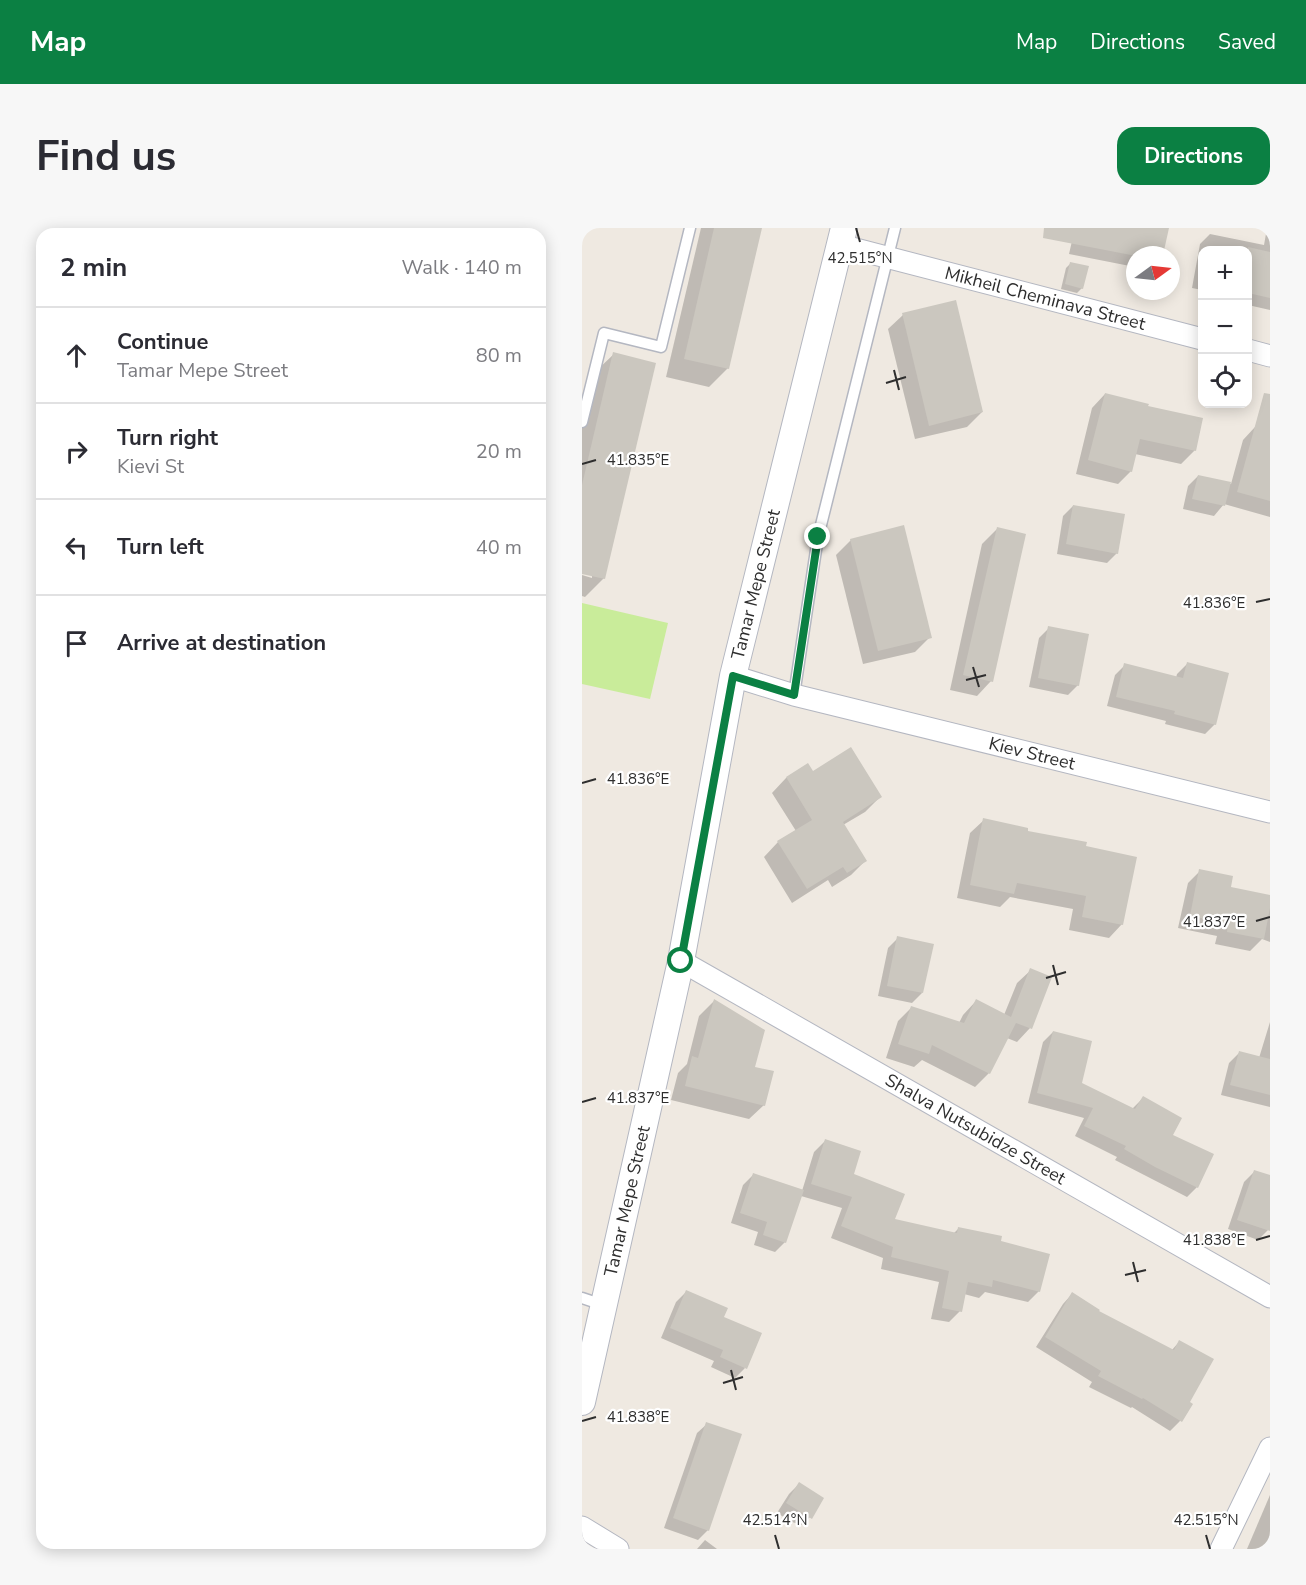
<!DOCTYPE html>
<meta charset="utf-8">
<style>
:root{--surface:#fff;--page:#f7f7f7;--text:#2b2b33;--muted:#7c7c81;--line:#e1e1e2;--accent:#0b8043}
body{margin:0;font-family:"Nunito Sans",sans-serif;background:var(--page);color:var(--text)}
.controls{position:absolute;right:18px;top:18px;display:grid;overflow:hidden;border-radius:12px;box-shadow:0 3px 15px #0003}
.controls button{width:54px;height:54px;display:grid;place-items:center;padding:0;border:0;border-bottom:2px solid var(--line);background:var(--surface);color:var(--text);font:30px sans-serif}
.compass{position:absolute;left:544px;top:18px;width:54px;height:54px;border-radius:50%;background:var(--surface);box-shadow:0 3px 15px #0003;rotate:75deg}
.stop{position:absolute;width:18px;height:18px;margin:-14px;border:4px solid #0b8043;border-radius:50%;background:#fff}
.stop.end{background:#0b8043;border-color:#fff;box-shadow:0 2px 6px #0008}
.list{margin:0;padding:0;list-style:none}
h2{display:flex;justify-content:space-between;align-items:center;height:78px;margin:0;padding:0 24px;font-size:26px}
h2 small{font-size:20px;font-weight:400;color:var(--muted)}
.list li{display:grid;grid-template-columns:39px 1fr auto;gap:18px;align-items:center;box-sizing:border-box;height:96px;padding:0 24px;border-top:2px solid var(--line)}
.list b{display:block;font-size:22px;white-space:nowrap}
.list p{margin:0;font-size:20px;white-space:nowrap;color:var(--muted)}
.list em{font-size:20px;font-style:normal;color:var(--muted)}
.icon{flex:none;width:33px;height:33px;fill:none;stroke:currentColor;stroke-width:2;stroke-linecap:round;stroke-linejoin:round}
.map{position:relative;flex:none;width:688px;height:1321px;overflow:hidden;border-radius:18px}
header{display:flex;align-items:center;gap:36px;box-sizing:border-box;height:84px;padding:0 30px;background:var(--accent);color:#fff}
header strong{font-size:28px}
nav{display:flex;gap:33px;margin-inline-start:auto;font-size:21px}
.intro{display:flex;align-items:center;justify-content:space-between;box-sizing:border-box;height:144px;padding:0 36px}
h1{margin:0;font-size:42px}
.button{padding:15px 27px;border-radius:18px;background:var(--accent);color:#fff;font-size:21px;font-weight:700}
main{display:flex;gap:36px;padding:0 36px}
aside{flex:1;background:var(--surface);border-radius:18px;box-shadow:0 3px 15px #0003}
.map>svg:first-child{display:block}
</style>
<header>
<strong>Map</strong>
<nav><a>Map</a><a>Directions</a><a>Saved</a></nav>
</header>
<div class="intro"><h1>Find us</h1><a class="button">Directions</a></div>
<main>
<aside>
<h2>2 min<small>Walk · 140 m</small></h2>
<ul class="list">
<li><svg class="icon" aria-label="ahead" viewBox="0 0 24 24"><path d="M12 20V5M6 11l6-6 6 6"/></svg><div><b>Continue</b><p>Tamar Mepe Street</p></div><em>80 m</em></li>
<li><svg class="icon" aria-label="right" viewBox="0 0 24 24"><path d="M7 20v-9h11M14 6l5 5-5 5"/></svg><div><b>Turn right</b><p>Kievi St</p></div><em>20 m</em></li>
<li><svg class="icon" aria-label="left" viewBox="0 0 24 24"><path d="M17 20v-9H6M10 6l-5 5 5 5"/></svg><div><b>Turn left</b></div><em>40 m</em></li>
<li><svg class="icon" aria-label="arrive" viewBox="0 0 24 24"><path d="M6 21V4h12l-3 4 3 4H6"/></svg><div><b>Arrive at destination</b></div></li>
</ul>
</aside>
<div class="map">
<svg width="688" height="1321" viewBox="0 0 688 1321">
<rect width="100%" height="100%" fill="#efe9e1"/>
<!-- pitch -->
<path fill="#c9ec9a" d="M0,375l86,20 -18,76 -68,-15z"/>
<!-- shadow -->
<g fill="#0003">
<path d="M119,0h59l-32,140 -19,19 -43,-10z"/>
<path d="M493,0h92l-5,27h-27v12l-66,-13z"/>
<path d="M685,0h3v82l-22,-5v-55h-46v40l-10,-2 8,-44 10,-10 54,11z"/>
<path d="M488,36l12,24 -5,5 -16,-4 5,-21z"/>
<path d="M321,87l79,97 -15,15 -52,12 -27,-110z"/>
<path d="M32,126l-10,224 -19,19 -3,-1v-21l10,3v-3l-10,-3v-144l13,-56z"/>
<path d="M523,166l41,14 49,42 -14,14 -46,-10 -4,17 -13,13 -42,-10 16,-66z"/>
<path d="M673,199l15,4v86l-46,-13 -10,12 -31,-7 5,-23 10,-10 33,8 12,-44z"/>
<path d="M491,278l44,47 -10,10 -50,-9 6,-38z"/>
<path d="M415,301l-6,152 -14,15 -27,-6 32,-146z"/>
<path d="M269,312l79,97 -15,15 -52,12 -27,-109z"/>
<path d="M467,400l29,57 -10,10 -39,-8 10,-49z"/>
<path d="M605,436l28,60 -10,10 -40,-10 1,-3 -59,-15 8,-31 10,-10 51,13 1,-4z"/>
<path d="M226,537l4,8 68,24 -15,15 -22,13 22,36 -14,14 -19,12 -4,-7 -36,23 -28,-46 14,-15 18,-11 -24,-38 14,-15z"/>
<path d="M402,592l101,28 37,76 -13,14 -40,-8 4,-21 -63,-12 -10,10 -43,-9 13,-65z"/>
<path d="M618,643l29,18 41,8v45l-8,-3 -12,12 -35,-7 2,-8 -39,-8 10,-45z"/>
<path d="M316,710l24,55 -10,10 -34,-7 10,-48z"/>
<path d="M449,742l-1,58 -13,14 -10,-4 -18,35 -14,14 -53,-27 -8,7 -28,-9 12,-37 13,-13 48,15 4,-8 13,-14 28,14 13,-32z"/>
<path d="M132,773l40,67 10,37 -15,14 -78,-19 7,-27 9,-9 12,-48z"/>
<path d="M688,794v85l-49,-12 8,-32 10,-10 20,5z"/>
<path d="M471,804l27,52 52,25 11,-11 28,37 26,52 -10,10 -72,-37 2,-3 -42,-21 9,-18 -56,-15 15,-61z"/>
<path d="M243,913l68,79 60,14 5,-5 41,13 40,49 -11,11 -43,-10 -6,6 -15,-4 -4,17 -11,11 -18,-3 8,-37 -58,-13 2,-11 -52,-20 11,-30 -41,-12 -16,46 -10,10 -21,-7 4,-13 -27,-9 12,-38 10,-10 49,16 12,-39z"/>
<path d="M672,944l14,58 -10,10 -30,-11 16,-47z"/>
<path d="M104,1064l59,76 -10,10 -24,-11 3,-6 -53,-23 15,-36z"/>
<path d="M490,1066l25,18 74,39 8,-9 1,79 -10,10 -38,-24 -1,1 -42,-21 3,-5 -56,-35 27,-43z"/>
<path d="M125,1196l1,106 -10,10 -34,-12 33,-95z"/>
<path d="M217,1256l13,31 -10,10 -10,-3 -15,-9 12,-19z"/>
<path d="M688,1267v54h-23z"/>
<path d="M123,1312l12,9h-20z"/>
</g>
<!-- building -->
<g fill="#cbc7bf">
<path d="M132,0h48l-33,141 -45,-10z"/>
<path d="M462,0h125l-6,27h-32l-88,-17z"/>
<path d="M666,19l22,5v46l-22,-5z"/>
<path d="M488,34l19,4 -6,23 -18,-5z"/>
<path d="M374,72l27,112 -54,14 -27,-113z"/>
<path d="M31,124l43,11 -51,216 -23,-5v-89z"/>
<path d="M523,165l44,11 -1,2 55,12 -7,33 -56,-12 -8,33 -44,-12z"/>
<path d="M682,165l6,1v107l-33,-9z"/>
<path d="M616,247l33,7 -6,24 -33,-7z"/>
<path d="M491,277l52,9 -7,40 -52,-10z"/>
<path d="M322,297l28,113 -54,13 -28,-112z"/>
<path d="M415,299l29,7 -33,148 -30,-7z"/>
<path d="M466,398l41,8 -10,52 -41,-8z"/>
<path d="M605,434l42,11 -13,52 -42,-11 1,-3 -59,-14 8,-34 59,15z"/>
<path d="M269,519l31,50 -39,25 24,39 -20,12 -4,-6 -36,22 -30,-48 35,-21 -26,-43 22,-14 5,8z"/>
<path d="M401,590l45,10v3l59,11 -1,4 51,11 -14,68 -41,-8 4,-21 -69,-13 -3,11 -44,-9z"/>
<path d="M617,641l34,7 -2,11 39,8v13l-6,31 -37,-7 1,-9 -38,-7z"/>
<path d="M315,708l37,8 -11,49 -36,-7z"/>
<path d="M448,740l22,9 -20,52 -16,-6 -26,51 -58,-29 -3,9 -31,-10 13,-38 53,17 12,-24 35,18z"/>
<path d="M132,771l51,31 -10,37 19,4 -9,35 -80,-20 7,-30 6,2z"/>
<path d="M471,803l39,10 -10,42 53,26 8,-13 39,22 -9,17 41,19 -16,34 -43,-21 -31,-18 2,-3 -42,-20 9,-18 -56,-15z"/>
<path d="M657,823l31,8v36l-40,-10z"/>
<path d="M243,911l36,12 -7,23 51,20 -10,25 62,14 1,-6 44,9 -1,5 49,13 -10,38 -47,-12 -1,7 -24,-5 -6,30 -20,-4 7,-37 -58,-14 2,-10 -52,-21 11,-29 -41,-13z"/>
<path d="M672,942l16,5v56l-33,-11z"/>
<path d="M171,945l51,17 -18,53 -23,-8 4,-13 -27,-9z"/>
<path d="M104,1062l42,18 -4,9 38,16 -15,36 -27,-12 3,-7 -53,-22z"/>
<path d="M490,1064l28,18 -1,1 75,39 5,-10 35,19 -24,43 3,2 -11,18 -39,-24 -1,1 -44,-23 3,-5 -56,-34z"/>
<path d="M124,1194l36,12 -33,97 -36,-13z"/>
<path d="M217,1254l25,16 -12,21 -26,-16z"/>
</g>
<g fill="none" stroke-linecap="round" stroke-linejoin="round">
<defs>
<g id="service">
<path d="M0,194l22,-89 57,14 29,-119"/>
<path d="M212,467l24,-158 77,-309"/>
<path d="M0,1070l21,7"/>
</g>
<g id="minor">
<path id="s1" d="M258,17l362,94"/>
<path d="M666,122l22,6"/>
<path id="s2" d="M151,448l61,19 476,117"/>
<path id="s3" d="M99,733l589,336"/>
<path d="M0,1299l36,22"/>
<path d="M639,1321l49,-101"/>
</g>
<g id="tertiary">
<path id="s4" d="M0,1174l99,-441 52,-285 111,-448"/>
</g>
</defs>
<!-- service casing -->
<use href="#service" stroke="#b4b7c1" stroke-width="13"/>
<!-- minor casing -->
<use href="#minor" stroke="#b4b7c1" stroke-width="23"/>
<!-- tertiary casing -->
<use href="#tertiary" stroke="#b4b7c1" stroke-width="28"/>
<!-- service -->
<use href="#service" stroke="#fff" stroke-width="10"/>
<!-- minor -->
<use href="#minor" stroke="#fff" stroke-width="21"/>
<!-- tertiary -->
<use href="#tertiary" stroke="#fff" stroke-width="26"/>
</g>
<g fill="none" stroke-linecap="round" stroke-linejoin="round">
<!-- route -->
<path stroke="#0b8043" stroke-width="8" d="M99,733l52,-285 61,19 24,-158"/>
</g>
<!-- ticks -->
<path fill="none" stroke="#2e2e2e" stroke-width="2" d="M274,0l4,14M312,142l5,20M304,155l20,-6M0,236l14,-4M674,374l14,-3M391,439l6,20M384,452l20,-5M0,555l14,-4M674,693l14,-4M471,737l5,20M464,750l20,-6M0,874l14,-4M674,1012l14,-4M551,1034l5,20M543,1047l21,-5M149,1142l5,20M141,1155l20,-6M0,1193l14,-4M193,1307l4,14M624,1307l4,14"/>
<g text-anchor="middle" stroke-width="4.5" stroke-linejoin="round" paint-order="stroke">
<!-- street labels -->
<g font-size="18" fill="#2e2e2e" stroke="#fff">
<text dy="6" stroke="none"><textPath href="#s1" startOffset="212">Mikheil Cheminava Street</textPath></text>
<text dy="6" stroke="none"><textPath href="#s4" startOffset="836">Tamar Mepe Street</textPath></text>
<text dy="6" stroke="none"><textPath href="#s2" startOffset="309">Kiev Street</textPath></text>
<text dy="6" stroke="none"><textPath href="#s3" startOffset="339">Shalva Nutsubidze Street</textPath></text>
<text dy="6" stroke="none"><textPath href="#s4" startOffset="206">Tamar Mepe Street</textPath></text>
</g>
</g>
<g font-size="15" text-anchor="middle" fill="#2e2e2e" stroke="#fff" stroke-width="4.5" stroke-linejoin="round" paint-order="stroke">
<text x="278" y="35">42.515°N</text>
<text x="56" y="237">41.835°E</text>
<text x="632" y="380">41.836°E</text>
<text x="56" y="556">41.836°E</text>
<text x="632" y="699">41.837°E</text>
<text x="56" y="875">41.837°E</text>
<text x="632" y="1017">41.838°E</text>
<text x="56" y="1194">41.838°E</text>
<text x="193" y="1297">42.514°N</text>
<text x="624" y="1297">42.515°N</text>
</g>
</svg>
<div class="controls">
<button>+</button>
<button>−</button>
<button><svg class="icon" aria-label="locate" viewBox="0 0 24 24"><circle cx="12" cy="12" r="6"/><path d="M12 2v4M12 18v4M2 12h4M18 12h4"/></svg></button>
</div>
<svg class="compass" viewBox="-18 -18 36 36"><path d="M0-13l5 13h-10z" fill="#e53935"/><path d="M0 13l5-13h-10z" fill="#7c7c81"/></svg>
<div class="stop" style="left:99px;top:733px"></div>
<div class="stop end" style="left:236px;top:309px"></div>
</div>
</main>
